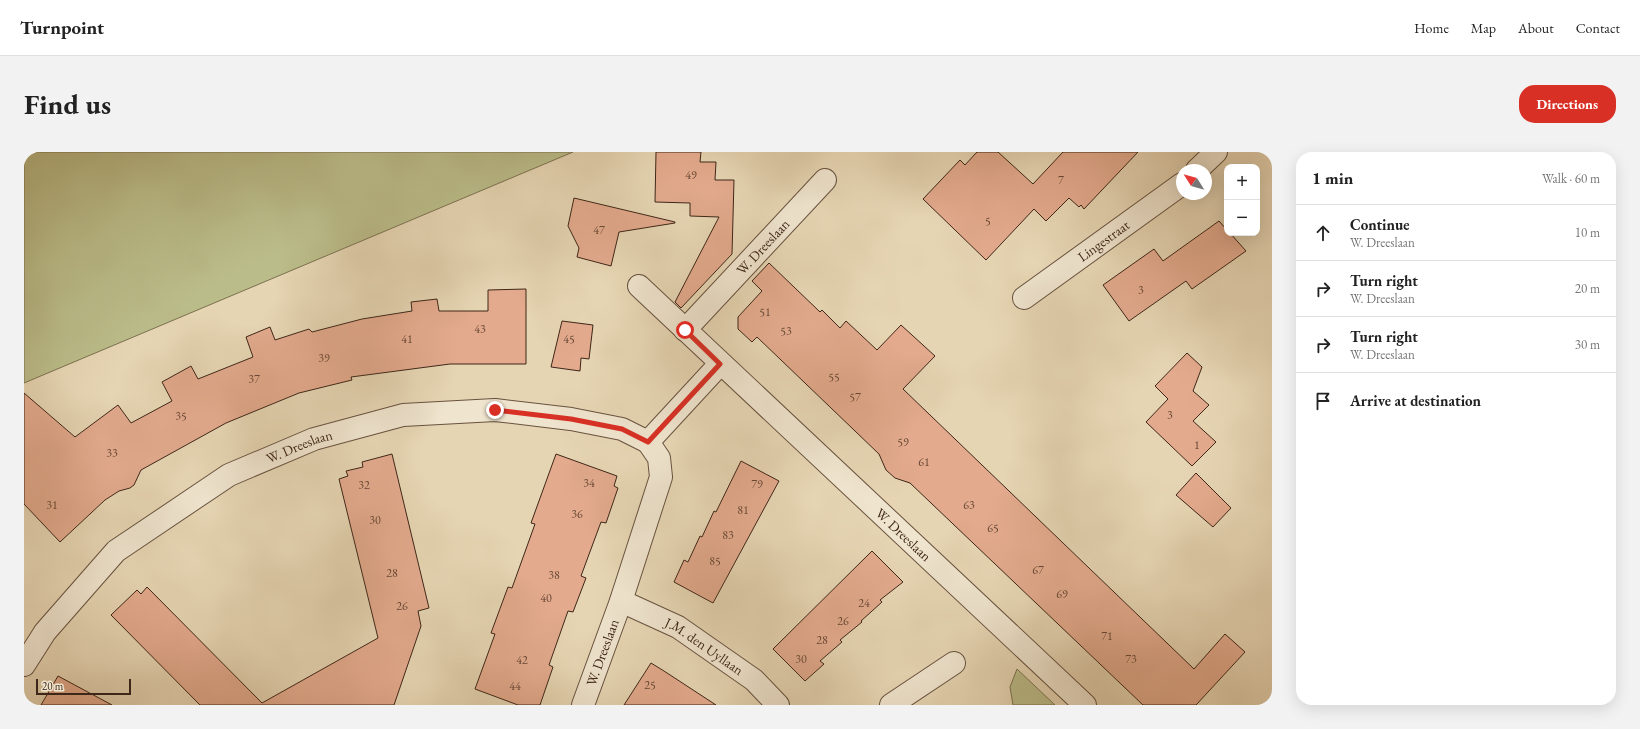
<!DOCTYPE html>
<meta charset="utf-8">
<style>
:root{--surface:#fff;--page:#f2f2f2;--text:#222;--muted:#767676;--line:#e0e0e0;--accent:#d93025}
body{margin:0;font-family:"EB Garamond",serif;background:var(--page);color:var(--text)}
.controls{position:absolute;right:12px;top:12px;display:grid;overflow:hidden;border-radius:8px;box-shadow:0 4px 16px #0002}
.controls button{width:36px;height:36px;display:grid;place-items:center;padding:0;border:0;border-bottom:1px solid var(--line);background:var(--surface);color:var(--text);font:20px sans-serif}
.compass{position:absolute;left:1152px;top:12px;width:36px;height:36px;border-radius:50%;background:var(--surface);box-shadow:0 4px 16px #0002;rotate:307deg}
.scale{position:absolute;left:12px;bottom:10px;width:95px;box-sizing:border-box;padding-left:4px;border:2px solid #3e2618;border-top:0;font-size:11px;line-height:14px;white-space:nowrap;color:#3e2618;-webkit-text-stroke:3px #efe4ce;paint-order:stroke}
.stop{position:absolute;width:12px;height:12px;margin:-9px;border:3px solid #d93025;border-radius:50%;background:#fff}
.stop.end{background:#d93025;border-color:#fff;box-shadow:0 1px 4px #0008}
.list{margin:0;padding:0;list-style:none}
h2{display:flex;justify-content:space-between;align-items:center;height:52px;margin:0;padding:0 16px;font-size:17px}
h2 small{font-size:13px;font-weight:400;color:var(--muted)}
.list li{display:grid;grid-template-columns:26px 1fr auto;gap:12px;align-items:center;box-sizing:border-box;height:56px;padding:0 16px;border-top:1px solid var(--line)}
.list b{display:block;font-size:15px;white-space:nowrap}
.list p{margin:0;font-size:13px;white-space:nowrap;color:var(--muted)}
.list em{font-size:13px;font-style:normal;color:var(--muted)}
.icon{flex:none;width:22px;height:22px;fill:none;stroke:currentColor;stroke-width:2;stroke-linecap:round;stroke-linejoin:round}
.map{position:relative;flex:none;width:1248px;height:553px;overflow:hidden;border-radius:16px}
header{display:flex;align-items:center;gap:24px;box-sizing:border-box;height:56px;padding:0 20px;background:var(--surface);border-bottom:1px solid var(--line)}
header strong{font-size:19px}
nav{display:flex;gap:22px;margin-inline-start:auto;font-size:14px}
.intro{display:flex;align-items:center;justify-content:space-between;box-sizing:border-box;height:96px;padding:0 24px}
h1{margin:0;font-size:28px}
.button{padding:10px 18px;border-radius:16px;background:var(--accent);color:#fff;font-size:14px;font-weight:700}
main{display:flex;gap:24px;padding:0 24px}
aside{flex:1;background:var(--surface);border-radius:16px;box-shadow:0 4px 16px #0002}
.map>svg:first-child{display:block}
</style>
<header>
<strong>Turnpoint</strong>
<nav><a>Home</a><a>Map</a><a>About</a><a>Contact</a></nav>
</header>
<div class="intro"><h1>Find us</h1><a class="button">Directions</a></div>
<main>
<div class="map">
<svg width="1248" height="553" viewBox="0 0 1248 553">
<rect width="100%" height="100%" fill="#e6d5b3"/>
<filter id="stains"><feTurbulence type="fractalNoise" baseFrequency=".005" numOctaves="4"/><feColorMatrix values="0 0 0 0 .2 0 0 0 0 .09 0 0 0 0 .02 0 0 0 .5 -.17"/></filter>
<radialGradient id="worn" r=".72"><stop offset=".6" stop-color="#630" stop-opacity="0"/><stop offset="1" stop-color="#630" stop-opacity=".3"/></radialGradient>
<!-- green -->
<g fill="#babc89" stroke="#7c7150">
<path d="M0,0h549l-549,231z"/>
<path d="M993,517l38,36h-42l-3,-18z"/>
</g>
<!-- building -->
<g fill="#e3aa8d" stroke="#3e2618">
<path d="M632,0h45l-1,10h16l-1,18h19l-2,74 -51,54 -6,-6 44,-85 -29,-1v-13l-35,-1z"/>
<path d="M953,0h21l35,32 30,-32h75l-54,57 -3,-4 -2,2 -10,-9 -23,23 -12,-12 -48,51 -63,-61 37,-39 5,5z"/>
<path d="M550,46l101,24v1l-56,9 -8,34 -34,-9 2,-9 -11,-22z"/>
<path d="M1195,69l8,9v3h3l16,18 -54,38 -6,-8 -57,40 -26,-36 51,-36 9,12z"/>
<path d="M745,111l51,49 2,-2 18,18 6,-7 31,29 24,-25 34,31 -32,33 291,280 31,-35 20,18 -49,53h-53l-233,-222 -15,-5 -9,-8 -7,-16 -122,-117 -5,5 -14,-13v-12l24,-26 -10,-10z"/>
<path d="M502,137v75h-76l-99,13 1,3 -53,13 -73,30 -85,47 -7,15 -4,3 -11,3 -14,9 -45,42 -36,-38v-111l51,44 43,-32 13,18 41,-22 -10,-19 29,-16 7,13 55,-22 -7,-20 24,-10 5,13 34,-11 3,3 50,-13 50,-8 -1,-9 26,-3 2,12h49v-21z"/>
<path d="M538,169l31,4 -4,34 -8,-1 -1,13 -29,-4z"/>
<path d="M1163,201l15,14 -9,24 16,14 -16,16 23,21 -24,24 -46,-44 22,-23 -13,-13z"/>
<path d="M368,302l37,154 -11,3 3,15 -27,79h-194l-89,-90 26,-25 4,4 6,-7 115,116 116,-65 -39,-159 9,-3 -2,-5 17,-4 -1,-5z"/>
<path d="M532,302l61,22 -3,10 4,2 -12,35 -5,-1 -20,54 5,2 -13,34 -5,-1 -19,54 4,2 -13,38h-22l-43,-16 20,-55 -4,-1 17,-46 4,1 23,-64 -4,-1z"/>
<path d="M717,309l38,20 -66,122 -39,-21 10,-22 4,2 12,-26 2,1 12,-26 2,1z"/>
<path d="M1172,321l35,35 -18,19 -37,-32z"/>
<path d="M848,399l31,31 -23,18 2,2 -21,19 1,1 -22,18 2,2 -22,19 4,3 -19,17 -32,-32z"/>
<path d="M627,511l13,8 52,34h-92z"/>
<path d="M34,524l54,29h-71z"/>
</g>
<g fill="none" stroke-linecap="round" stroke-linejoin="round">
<defs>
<g id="street">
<path d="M1173,18l19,-18"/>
<path id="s1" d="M615,134l446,419"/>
<path id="s2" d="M1000,146l158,-114"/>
<path id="s3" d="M661,178l140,-150"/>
<path id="s4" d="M597,449l57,26 76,53 24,25"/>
<path id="s5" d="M0,513l21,-33 71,-81 113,-76 85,-36 89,-24 92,-5 76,9 51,10 26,13 72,-78"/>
<path id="s6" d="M559,553l38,-104 40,-124 -2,-19 -11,-16"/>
<path d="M867,553l63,-42"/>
</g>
</defs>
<!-- street casing -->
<use href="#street" stroke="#68523f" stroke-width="24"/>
<!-- street -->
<use href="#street" stroke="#efe4ce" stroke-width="22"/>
</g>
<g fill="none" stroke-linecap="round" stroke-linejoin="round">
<!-- route -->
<path stroke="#d93025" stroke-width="5" d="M471,258l76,9 51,10 26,13 72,-78 -35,-34"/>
</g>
<g text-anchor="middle" stroke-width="3.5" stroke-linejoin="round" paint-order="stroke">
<!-- number labels -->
<g font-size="12" fill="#674735">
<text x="667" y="27">49</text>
<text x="1037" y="32">7</text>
<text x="964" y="73">5</text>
<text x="575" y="82">47</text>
<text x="1117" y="142">3</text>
<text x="741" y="164">51</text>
<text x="456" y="181">43</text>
<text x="762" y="183">53</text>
<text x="383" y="191">41</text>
<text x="545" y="191">45</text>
<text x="300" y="210">39</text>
<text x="810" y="229">55</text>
<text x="230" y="231">37</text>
<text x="831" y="249">57</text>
<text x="1146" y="267">3</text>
<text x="157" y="268">35</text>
<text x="879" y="294">59</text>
<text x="1173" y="297">1</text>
<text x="88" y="305">33</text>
<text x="900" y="314">61</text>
<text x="565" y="335">34</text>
<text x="733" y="336">79</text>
<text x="340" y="337">32</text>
<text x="28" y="357">31</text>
<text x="945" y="357">63</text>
<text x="719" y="362">81</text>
<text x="553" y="366">36</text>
<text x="351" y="372">30</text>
<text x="969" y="380">65</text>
<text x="704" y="387">83</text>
<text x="691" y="413">85</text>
<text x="1014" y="422">67</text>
<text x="368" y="425">28</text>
<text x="530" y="427">38</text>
<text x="1038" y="446">69</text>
<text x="522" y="450">40</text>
<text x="840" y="455">24</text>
<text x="378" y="458">26</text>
<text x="819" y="473">26</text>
<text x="1083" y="488">71</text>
<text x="798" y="492">28</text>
<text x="777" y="511">30</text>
<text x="1107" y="511">73</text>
<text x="498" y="512">42</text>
<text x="626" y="537">25</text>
<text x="491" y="538">44</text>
</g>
<!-- street labels -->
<g font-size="14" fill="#3e2618" stroke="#efe4ce">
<text dy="5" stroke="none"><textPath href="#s2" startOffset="98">Lingestraat</textPath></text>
<text dy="5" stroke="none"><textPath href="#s3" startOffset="114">W. Dreeslaan</textPath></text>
<text dy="5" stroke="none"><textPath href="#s5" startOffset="359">W. Dreeslaan</textPath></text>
<text dy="5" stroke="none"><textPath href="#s1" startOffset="363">W. Dreeslaan</textPath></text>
<text dy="5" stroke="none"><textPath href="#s4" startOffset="95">J.M. den Uyllaan</textPath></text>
<text dy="5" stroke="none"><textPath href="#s6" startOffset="56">W. Dreeslaan</textPath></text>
</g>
</g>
<rect width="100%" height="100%" filter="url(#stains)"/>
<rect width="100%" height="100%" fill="url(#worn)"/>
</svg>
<div class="controls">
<button>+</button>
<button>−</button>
</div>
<svg class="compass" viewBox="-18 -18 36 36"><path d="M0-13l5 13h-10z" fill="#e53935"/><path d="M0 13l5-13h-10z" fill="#767676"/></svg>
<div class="scale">20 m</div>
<div class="stop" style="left:661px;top:178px"></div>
<div class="stop end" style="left:471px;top:258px"></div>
</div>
<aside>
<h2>1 min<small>Walk · 60 m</small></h2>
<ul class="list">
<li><svg class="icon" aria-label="ahead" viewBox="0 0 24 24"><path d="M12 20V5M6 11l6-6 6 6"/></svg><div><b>Continue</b><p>W. Dreeslaan</p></div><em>10 m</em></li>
<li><svg class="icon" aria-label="right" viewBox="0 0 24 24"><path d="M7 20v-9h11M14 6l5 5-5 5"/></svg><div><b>Turn right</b><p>W. Dreeslaan</p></div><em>20 m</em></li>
<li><svg class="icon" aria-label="right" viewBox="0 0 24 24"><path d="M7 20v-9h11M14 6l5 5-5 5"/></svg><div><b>Turn right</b><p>W. Dreeslaan</p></div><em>30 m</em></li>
<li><svg class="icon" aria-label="arrive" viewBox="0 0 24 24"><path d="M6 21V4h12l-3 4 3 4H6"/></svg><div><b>Arrive at destination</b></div></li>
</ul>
</aside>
</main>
